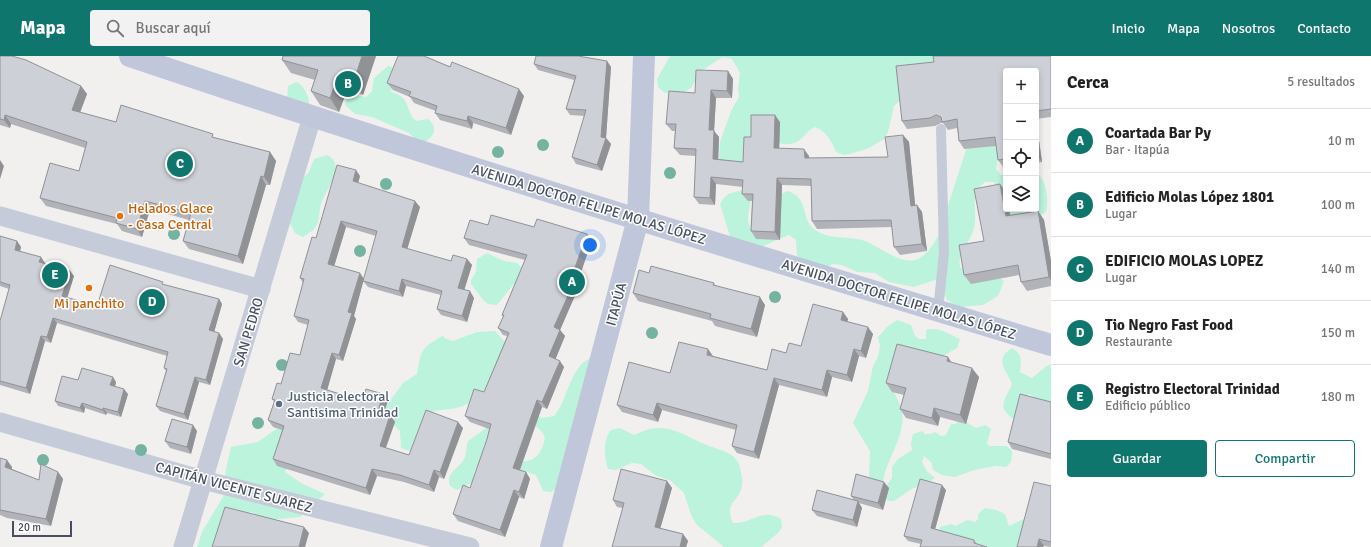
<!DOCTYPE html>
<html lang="es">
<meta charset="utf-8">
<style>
:root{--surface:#fff;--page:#f2f2f2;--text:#222;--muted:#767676;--line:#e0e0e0;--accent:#0f766e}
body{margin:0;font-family:Signika,sans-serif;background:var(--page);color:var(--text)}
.controls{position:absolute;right:12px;top:12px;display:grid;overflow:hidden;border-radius:4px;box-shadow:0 2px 6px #0003}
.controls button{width:36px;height:36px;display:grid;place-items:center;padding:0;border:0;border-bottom:1px solid var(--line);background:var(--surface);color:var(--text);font:20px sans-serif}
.scale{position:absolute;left:12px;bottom:10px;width:60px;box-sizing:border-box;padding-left:4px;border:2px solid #464e5f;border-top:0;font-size:11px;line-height:14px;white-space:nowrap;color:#464e5f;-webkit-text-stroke:3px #fff;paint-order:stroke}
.you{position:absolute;left:590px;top:189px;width:14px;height:14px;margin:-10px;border:3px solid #fff;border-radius:50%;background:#1a73e8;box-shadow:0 0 0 6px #1a73e833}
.badge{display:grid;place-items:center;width:26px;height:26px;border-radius:50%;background:var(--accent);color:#fff;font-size:13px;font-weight:700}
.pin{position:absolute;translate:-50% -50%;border:2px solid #fff;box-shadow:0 1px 4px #0006}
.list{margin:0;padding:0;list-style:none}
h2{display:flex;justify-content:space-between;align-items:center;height:52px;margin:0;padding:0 16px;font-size:17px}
h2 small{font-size:13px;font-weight:400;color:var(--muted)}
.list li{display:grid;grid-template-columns:26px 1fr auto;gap:12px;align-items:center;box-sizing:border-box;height:64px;padding:0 16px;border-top:1px solid var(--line)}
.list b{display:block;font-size:15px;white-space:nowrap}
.list p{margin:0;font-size:13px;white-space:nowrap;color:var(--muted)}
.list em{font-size:13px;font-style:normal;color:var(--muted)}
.actions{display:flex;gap:8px;padding:12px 16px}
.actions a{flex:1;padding:9px 0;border:1px solid var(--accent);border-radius:4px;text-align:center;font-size:14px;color:var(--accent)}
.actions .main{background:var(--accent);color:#fff}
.icon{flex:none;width:22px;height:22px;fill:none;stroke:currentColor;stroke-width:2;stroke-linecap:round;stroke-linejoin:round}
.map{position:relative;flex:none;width:1051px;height:491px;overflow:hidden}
header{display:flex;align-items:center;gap:24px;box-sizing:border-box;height:56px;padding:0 20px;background:var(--accent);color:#fff}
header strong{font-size:19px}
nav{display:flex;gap:22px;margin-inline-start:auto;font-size:14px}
.search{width:280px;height:36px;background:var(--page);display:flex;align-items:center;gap:10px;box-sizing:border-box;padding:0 14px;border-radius:4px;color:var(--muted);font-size:15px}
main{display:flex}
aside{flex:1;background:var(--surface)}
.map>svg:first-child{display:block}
</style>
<header>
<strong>Mapa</strong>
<div class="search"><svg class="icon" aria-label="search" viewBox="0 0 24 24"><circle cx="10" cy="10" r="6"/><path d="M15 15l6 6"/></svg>Buscar aquí</div>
<nav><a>Inicio</a><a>Mapa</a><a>Nosotros</a><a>Contacto</a></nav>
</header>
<main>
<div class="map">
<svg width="1051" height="491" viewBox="0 0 1051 491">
<rect width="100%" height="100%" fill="#f2f0ef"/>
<!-- green -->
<g fill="#bbf3dc">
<path d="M670,0h279l-55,50 -6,26 -4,7 -15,9 -16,5 -9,2 -8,-3c-5,-12 -9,-20 -21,-25 -8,4 -8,7 -14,12 -13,11 -26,2 -39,-3l-21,27 -17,2 -5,-6 1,-17 11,-31 8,-14 -1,-8 2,-16 -8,-14 -9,-2 -16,10 -7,6 -9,15 -8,5h-18l-7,-6 -1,-8z"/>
<path d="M974,0l25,97 -3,16 5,6h5v34h30v-36c11,6 13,28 10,39l-7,5 -32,-2 -7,-24 -6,-9h-9c-18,14 -6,27 -11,46 -3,14 -17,24 -14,39 13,12 31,2 44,14l-6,15 -15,9 -24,2 -12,-7 -3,-8 3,-16 -33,11 -25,-5 -14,-9 -18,-1 -15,-7 -9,-1 -8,4 -24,-4 -4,-8 -1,-16 -7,-5 -40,17 -16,-6 -13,-42c6,-12 14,-12 26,-14l6,7c-3,15 -9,28 5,37l24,-40 7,-3c22,8 12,27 26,38 15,12 34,6 51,12 13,5 35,23 50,19 10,-2 19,-16 23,-24l29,-89z"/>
<path d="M388,10l4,1 1,9 -2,16c22,6 13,19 25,29l12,-2c10,8 7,17 -3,23l-9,-2 -7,-7 -37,-16 -17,-3 -10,-9 2,-8 7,-2 12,2 6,-6 2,-13z"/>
<path d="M296,26c7,2 14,16 13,23l-22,-5 1,-14z"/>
<path d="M327,99c21,9 -2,36 -6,49 -2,7 -1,18 -6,24 -3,4 -9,6 -12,9l-8,-4 -6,-11 14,-44 6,-6 5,-13z"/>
<path d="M487,197l17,8 13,2 7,6v9l-11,7 -16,20 -9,-1 -4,-3 -13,-17v-4l5,-8 1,-13z"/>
<path d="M897,264l14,5 4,11 4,3h7v-9c13,-4 22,4 34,9l-3,9 -65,37c2,10 9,18 10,27 4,24 -16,47 -19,70l-9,2 -5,-8 1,-25 -17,-28 15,-32 5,-25 5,-9 2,-11 -2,-9 9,-10z"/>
<path d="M495,275l10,11c-1,8 0,18 -2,25 -6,19 -28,37 -47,41 -9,2 -18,1 -27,5l-12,32 -7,6 -9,-3 -1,-17 -12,-12 -9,-3 24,-33 14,-9c4,-26 5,-26 27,-39v3l9,3 24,-9z"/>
<path d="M1012,292c11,6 9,13 8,24l12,6 16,-13h3v37l-12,-2 -10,-6 -6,18 -9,7c-19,-12 -8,-20 -2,-35 -5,-14 -19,-24 0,-36z"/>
<path d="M593,302l-33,128 -9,6 -8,-1 -7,-16 -20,-7 -36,-4 -5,6 -3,13 -15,7 -7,-4c-5,-15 11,-18 15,-29 2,-5 1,-11 3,-16l21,-15 1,12 -7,8 3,4c17,6 44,22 55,0 2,-4 5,-11 3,-15 -2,-4 -13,-13 -17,-18l4,-5 11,6 12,-2c13,-13 17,-55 39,-58z"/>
<path d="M959,362l17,10 9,-3 6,4 -4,14 2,3h18l5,5c0,7 0,12 -6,16l-11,-1 -21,4 -19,7 -13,-2 -9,-5 -2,-8 -7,-6 -2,6 5,9 8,7 -14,9 -8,1 -19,13h-6l-7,-8 11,-15v-11l6,-8 14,-9 -1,-7 2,-9 9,-3 3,3h6l4,-2 6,4 5,-1 5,-11h5z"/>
<path d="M279,371l21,14 -15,31 16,11 24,11 -25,23 -33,3 -16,-8 -26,6 -13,29h-15l5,-15 21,-35 3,-28 5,-22 27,-5z"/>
<path d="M620,372l14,7c7,-3 15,-7 23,-7 18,-1 34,11 50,17 7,3 16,5 23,9 5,3 9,8 10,14 1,5 3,11 2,16 -1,18 -19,17 -9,39 19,1 29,-16 48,-4l1,8 -4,6 -17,14h-37l-27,-22 -5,-8 -8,-24 -13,-12 -16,-6 -14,-11 -9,-1 -16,7 -8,-1c-4,-12 -5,-30 3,-39z"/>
<path d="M985,452l11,2 9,4 4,12 19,-9 7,30h-55l-41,-11 1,-9 11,-3 5,2 11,-6 8,2 3,-3v-5z"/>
</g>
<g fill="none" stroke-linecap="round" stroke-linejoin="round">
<!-- lane -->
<path stroke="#c5cbd8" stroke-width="10" d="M938,255l6,-58 -3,-124"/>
<!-- street -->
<g stroke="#c5cbd8" stroke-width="19">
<path d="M0,160l261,73"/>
<path d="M0,366l203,58 267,67"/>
<path d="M183,491l129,-430"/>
</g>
<!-- secondary -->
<g stroke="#c1c7da" stroke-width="22">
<path d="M130,0c305,103 613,196 921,289"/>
<path d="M551,491l87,-328 6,-163"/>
</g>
</g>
<!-- trees -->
<g fill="#75b3a1">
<circle cx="543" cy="89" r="6"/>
<circle cx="498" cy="96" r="6"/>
<circle cx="670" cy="117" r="6"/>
<circle cx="386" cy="128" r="6"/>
<circle cx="174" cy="178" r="6"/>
<circle cx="360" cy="195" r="6"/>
<circle cx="775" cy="241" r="6"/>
<circle cx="652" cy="277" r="6"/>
<circle cx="282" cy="309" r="6"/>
<circle cx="258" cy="367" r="6"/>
<circle cx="141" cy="394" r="6"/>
<circle cx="43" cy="404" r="6"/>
</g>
<!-- wall -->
<g fill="#b1b3b9" fill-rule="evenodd">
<path d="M0,0l81,30 6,8 -7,18 36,10 100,16 54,14 6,9 -6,24h-4l-23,79 -54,-15 -6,-8 6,-21 -39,-11 -8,28 -20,-6 -5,-7 -71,-18 -6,-8 39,-27 6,-23 -74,-24 -1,4 -10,-3z"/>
<path d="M283,0h93l-13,39 -16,-5 -8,22 -19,-7 -9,-14 4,-11 -24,-7 -9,-13z"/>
<path d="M933,0h118v61l-15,2 6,43 -6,1v-92h-30v96l-2,1 -6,-8 -2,-14 -32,3 -5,-8 -2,-13 -9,2 -5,-7h-2l-6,3 -28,3 -5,-8 -6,-55 38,-4z"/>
<path d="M429,2l95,38 -13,39 -38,-12 -1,6 -32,-9 -5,-7 1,-2 -22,-8 -4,-6 -17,-7 -6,-7z"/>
<path d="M607,5l4,6 -5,71 5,6 -9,27 -26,-7 -4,-7 13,-41 -15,-1 -4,-6 8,-29 -36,-10 -4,-6z"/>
<path d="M728,15l5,8 -1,19h-16l-2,33 5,6 -1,22 25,3 8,-25 29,-15 -1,27 30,7v2l79,-1 15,-22 6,7 6,63h2l5,7 5,39 -27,4 -6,-8 -2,-20 -75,2 -5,-8 -1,-35 -29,-1 -2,55 -24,-1 -5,-8 1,-30h-4l-6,-7 1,-7 -27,-3 -1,21 -16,-1 -5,-7 2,-41 -16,-1 -6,-7 1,-17h-3l-6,-7 29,-31z"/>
<path d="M360,120l-2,7 62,24 -13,42 44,12 16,-2 5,6 -8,25 10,8 -7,24 -26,-7 -4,-6 4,-14 -35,-9 -3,11 -35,-10 -5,-6 -9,35 2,3 -13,42 -7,-2 -9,31 35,11 21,-7 5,7 -4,12 6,2 5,7 -9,26 23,7 54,-27 -19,51 -5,-2 -5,15 -30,-10 -27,-6 -7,19 -93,-29 -4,-7 9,-29 -9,-3 -5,-7 6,-18 -2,-3 28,-44 8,-30 -10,-3 -4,-6 9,-33 -3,-5 16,-40zM346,171l30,9 -12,43 -30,-13z"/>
<path d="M1038,155l6,9 7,41v25l-24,5 -6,-9 -2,-7 -48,9 -7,-9 20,-34 27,-26z"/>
<path d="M488,169l46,2 53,7 5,6 -14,41 2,3 -20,46 5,6 -10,23 9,8 -17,42 -5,-2 -22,63 6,2 4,7 -6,20 -5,-2 -14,40 -47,-16 -5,-7 17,-26 17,-49 2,-10 -19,-7 -5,-6 19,-24 23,-56 -4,-1 -5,-7 5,-11 -1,-2 23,-55 -56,-15 -5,-7z"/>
<path d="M0,180l17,5 4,6 -1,4 25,12 -1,1 26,7 4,5 -7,22 30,8 67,-21 55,14 3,5 -8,28 5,1 4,6 -13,46 -11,-3 -11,38 -28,-9 -4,-5 10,-35 -2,-3 3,-12 -110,-33 -6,20 -6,-2 -15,53 -30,-9v-64l9,-32 -9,-3z"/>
<path d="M649,217l65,10 1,2 50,20 -8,32 -42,-11 -3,-5 -74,-20 -5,-8z"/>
<path d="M843,256l5,7 -1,3 26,12 -7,24 -7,-2 -7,26 -20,-5 -5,20 -48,-12 -20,74 -22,-6 -5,-7 4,-16 -74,-20 -4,12 -36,-10 -5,-7 53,-32 43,-17 54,14 19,-17 15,-7z"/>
<path d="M951,307l28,14 -13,47 -26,-7 -2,9 -32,-8 -6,-9 4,-14 -12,-3 -6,-9z"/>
<path d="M78,324l38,2 -1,5 13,7 -7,23 -14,-4 -1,2 -21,-7 -1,5 -26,-7 -3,-5z"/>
<path d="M1051,346v57l-39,-10 -4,-7z"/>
<path d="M197,375l-6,23 -21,-6 -5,-7z"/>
<path d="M0,402l12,9v2l27,11 19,-8 5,7 -12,47 -44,-8 -7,-3z"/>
<path d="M667,425l5,7 -12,40 23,6 5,7 -2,6h-74l11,-39 -6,-1 -4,-7z"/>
<path d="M1051,430v61l-7,-1 -27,1z"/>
<path d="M889,432l-6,22 -24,-7 3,5 -5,19 -40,-11 -5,-6 42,-10 -3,-4z"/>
<path d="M946,434l-11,39 39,11 3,4h-56l-13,-3 -4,-5z"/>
</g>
<!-- shaded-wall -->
<g fill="#909296">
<path d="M362,0h14l-13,39 -9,-14z"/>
<path d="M607,5l4,6 -5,71 5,6 -9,27 -5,-6 4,-28z"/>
<path d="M728,15l5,8 -1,19 -5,-7z"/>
<path d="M338,20l9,14 -8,22 -9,-14z"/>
<path d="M81,30l6,8 -9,24 -6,-8z"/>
<path d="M519,33l5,7 -13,39 -5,-7z"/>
<path d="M711,34l5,8 -2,33 5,6 -1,29 -5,-7 -4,-29z"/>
<path d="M5,59l6,9 -1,4 -6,-8z"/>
<path d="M775,59l5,7 -1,34 -5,-8z"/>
<path d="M468,60l5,7 -1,6 -5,-8z"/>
<path d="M1036,63l6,43 -6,-8z"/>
<path d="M903,79l6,7 7,71 -5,-7z"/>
<path d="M804,93l5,7 1,10 -5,-8z"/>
<path d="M270,96l6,9 -6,24 -6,-8z"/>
<path d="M0,104l4,6 -4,13z"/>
<path d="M356,114l4,6 -3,11 -4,-6z"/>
<path d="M261,120l5,9 -23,79 -5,-8z"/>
<path d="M711,121l5,7 -1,21 -5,-7z"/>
<path d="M777,122l5,7 -2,55 -5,-8z"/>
<path d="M1000,128l6,8v17h3l3,16 -6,-9z"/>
<path d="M145,145l5,8 -8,28 -5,-8z"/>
<path d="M415,145l5,6 -14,46 -4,-6z"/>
<path d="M917,149l5,7 5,39 -5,-7z"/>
<path d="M1038,155l6,9 7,41v19l-2,-3z"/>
<path d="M341,165l5,6 -13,43 -5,-6z"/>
<path d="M587,178l5,6 -14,41 2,3 -20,46 5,6 -11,27 -5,-7 5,-29z"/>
<path d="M17,185l4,6 -2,8 -4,-5z"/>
<path d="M41,201l4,6 -2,5 -4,-6z"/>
<path d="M467,203l5,6 -9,29 -5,-6z"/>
<path d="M70,215l4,5 -8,26 -4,-6z"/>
<path d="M360,217l4,6 -10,37 2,3 -13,42 -4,-6 9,-43z"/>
<path d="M402,223l4,7 -3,11 -4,-6z"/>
<path d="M470,235l4,7 -7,24 -5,-6z"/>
<path d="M760,241l5,8 -8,32 -6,-8z"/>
<path d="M219,243l3,5 -9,32 -4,-6z"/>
<path d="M843,256l5,7 -2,8 -5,-7z"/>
<path d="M53,262l4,5 -6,20 -4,-6z"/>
<path d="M868,271l5,7 -7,24 -5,-7z"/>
<path d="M219,277l4,6 -13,46 -4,-5z"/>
<path d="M41,280l4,5 -15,53 -4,-6z"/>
<path d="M708,293l5,7 -6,-1z"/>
<path d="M854,293l5,7 -7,26 -5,-7z"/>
<path d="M332,297l4,6 -10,35 -5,-6z"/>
<path d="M948,301l6,9 -7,-5z"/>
<path d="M560,305l4,6 -17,42 -5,-7z"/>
<path d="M972,312l7,9 -13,47 -6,-9z"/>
<path d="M827,314l5,7 -5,20 -5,-7z"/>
<path d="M113,321l3,5 -2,8 -4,-5z"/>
<path d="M195,321l4,5 -11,38 -4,-6z"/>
<path d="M774,322l5,7 -20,74 -5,-7z"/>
<path d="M124,333l4,5 -7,23 -3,-5z"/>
<path d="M383,338l5,7 -6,16 -4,-6z"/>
<path d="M537,344l5,7 -24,68 -5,-7z"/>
<path d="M82,347l3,5 -1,5 -4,-5z"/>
<path d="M657,347l5,7 -4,12 -5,-7z"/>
<path d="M103,352l4,5 -1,2 -3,-5z"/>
<path d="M934,352l6,9 -2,9 -6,-8z"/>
<path d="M390,359l5,7 -11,30 -4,-6z"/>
<path d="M458,366l5,6 -19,51 -4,-7z"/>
<path d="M193,369l4,6 -6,23 -4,-7z"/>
<path d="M7,404l5,7 -2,7 -5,-7z"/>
<path d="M372,413l5,7 -7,19 -4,-7z"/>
<path d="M434,414l5,7 -5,15 -5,-7z"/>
<path d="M58,416l5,7 -12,47 -5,-7z"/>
<path d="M526,416l4,7 -6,20 -5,-7z"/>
<path d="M667,425l5,7 -13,45 -4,-6z"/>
<path d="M884,426l5,6 -6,22 -5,-7z"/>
<path d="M942,429l4,5 -12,43 -3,-5z"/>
<path d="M514,434l5,7 -14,40 -5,-7z"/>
<path d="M858,445l4,7 -5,19 -4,-7z"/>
<path d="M304,471l5,6 -4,14h-6z"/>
<path d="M683,478l5,7 -2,6h-6z"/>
<path d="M1039,483l5,7 -1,1h-6z"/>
</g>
<!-- building -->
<g fill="#ced0d7" stroke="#909296">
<path d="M0,0h12l14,4 55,26 -9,24 44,12 5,-17 92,29 -1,3 58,15 -6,25 -3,-1 -23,80 -55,-15 8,-28 -46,-12 -8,28 -21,-6 1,-5 -77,-20 10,-35 29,8 8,-29 -82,-27 -1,5 -4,-1z"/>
<path d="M283,0h79l-8,25 -16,-5 -8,22 -19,-7 7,-21 -36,-10z"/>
<path d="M398,0h26l26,11 2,-5 67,27 -13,39 -38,-12 -1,5 -32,-8 2,-7 -28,-10 2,-4 -24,-9z"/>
<path d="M536,0h42l29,5 -6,76 5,1 -9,27 -25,-8 14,-47 -20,-1 10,-33 -42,-12z"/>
<path d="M933,0h118v53l-15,2v-40h-30v88l-8,1 -3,-23 -36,4 -2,-22 -15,3 -1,-5 -5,-2 -6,3 -28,3 -6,-55 38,-4z"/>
<path d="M696,14l32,1 -1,20 -16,-1 -2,40h5l-1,29 30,3 1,-25h7v-22h24l-1,33 30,1 1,9 83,-1 -3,-20 18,-2 8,71 6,-1 5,39 -28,3 -3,-27 -79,1 -1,-42 -34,-1 -2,54 -24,-1 2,-37h-11l1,-14 -32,-3 -1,21 -16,-1 2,-48 -22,-1 2,-24h-10l3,-33 26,2z"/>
<path d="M337,109l19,5 -3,11 62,20 -13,46 49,14 2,-6 14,4 -9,29 12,3 -8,25 -25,-7 5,-18 -40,-12 -3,12 -36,-10 14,-50 -36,-10 -13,43 32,9 -12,39 4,1 -13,42 -7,-2 -11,35 41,13 4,-12 17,5 -5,17 12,4 -10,31 29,9 17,-45 32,12 -18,50 -6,-2 -5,15 -29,-10 -28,-6 -6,19 -93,-29 11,-33 -16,-6 7,-20 -3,-1 5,-16 4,1 9,-31 10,2 9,-35 -15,-4 10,-37 -4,-1 12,-41 4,1z"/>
<path d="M1000,128l6,32 32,-5 11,66 -28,5 -3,-17 -54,10 -5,-30 25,-4 -10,-52z"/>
<path d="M491,159l43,12 3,-8 50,15 -15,42 4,2 -22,49 6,3 -11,26 11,5 -18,41 -5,-2 -24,68 13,4 -7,20 -5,-2 -14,40 -47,-16 10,-29 7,3 17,-49 4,-15 -26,-8 9,-27 10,3 25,-59 -11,-5 6,-13h-2l25,-60 -63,-17 6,-18 18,5z"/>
<path d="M0,180l17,5 -2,9 26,7 -2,5 31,9 -8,25 35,10 13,-41 53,17 -1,2 57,15 -10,31 10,3 -13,47 -11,-3 -11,37 -28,-8 11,-37 -3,-1 4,-16 -115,-34 -6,19 -6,-1 -15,52 -26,-7v-60l10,-36 -10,-3z"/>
<path d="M651,210l63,17 -1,2 47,12 -9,32 -41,-11 1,-4 -78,-21 6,-23 10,3z"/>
<path d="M813,248l30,8 -2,8 27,7 -7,24 -7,-2 -7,26 -20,-5 -5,20 -48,-12 -20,74 -22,-6 5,-21 -80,-22 -4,12 -36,-10 12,-43 41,11 9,-31 29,7 -1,6 60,15 5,-21 14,4 3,-10 12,3z"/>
<path d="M897,288l51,13 -1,4 25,7 -12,47 -26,-7 -2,10 -32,-9 6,-21 -20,-5z"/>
<path d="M82,312l31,9 -3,8 14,4 -6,23 -15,-4v2l-21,-7 -2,5 -25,-7 7,-25 16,4z"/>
<path d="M1020,338l31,8v52l-43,-12z"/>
<path d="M172,363l21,6 -6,22 -22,-6z"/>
<path d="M0,402l7,2 -2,7 34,13 2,-16 17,8 -12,47 -46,-9z"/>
<path d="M621,413l46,12 -12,46 28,7 -3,13h-68l12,-44 -11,-3z"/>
<path d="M856,418l28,8 -6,21 -27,-7z"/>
<path d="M920,423l22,6 -11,43 43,12v3l13,4h-67l2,-7 -18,-4z"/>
<path d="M1034,426l17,4v56l-12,-3 -2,8h-20z"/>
<path d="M817,434l41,11 -5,19 -41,-10z"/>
<path d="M225,451l79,20 -5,20h-87z"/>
</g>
<!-- markers -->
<g fill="#e8710a" stroke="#fff" stroke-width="1.5">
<circle cx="120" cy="160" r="4"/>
<circle cx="89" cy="232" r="4"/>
</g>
<circle fill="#5c6f8a" stroke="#fff" stroke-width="1.5" cx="279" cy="348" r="4"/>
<g text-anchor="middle" stroke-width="3" stroke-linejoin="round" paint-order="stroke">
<!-- street labels -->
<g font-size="14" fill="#464e5f" stroke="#fff">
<text transform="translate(589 148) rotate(17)" y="5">AVENIDA DOCTOR FELIPE MOLAS LÓPEZ</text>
<text transform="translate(899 243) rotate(17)" y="5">AVENIDA DOCTOR FELIPE MOLAS LÓPEZ</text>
<text transform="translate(616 248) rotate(-75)" y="5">ITAPÚA</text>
<text transform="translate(248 276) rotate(-73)" y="5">SAN PEDRO</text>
<text transform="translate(234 431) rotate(15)" y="5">CAPITÁN VICENTE SUAREZ</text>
</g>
<!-- food labels -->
<g font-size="14" fill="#c56008" stroke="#fff" text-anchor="start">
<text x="128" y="157">Helados Glace<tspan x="128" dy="16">- Casa Central</tspan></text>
<text x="89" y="252" text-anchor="middle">Mi panchito</text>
</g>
<!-- service labels -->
<g font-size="14" fill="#4e5e75" stroke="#fff" text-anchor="start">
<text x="287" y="345">Justicia electoral<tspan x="287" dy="16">Santisima Trinidad</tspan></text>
</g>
</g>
</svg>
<div class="controls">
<button>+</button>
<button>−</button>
<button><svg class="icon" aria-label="locate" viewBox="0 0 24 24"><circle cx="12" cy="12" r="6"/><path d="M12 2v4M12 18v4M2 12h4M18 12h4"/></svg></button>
<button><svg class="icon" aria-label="layers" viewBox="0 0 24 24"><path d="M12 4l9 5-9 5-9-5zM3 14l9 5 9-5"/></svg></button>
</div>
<div class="scale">20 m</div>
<div class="you"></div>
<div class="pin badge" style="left:572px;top:226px">A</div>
<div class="pin badge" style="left:348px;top:28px">B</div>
<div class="pin badge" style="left:180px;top:108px">C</div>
<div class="pin badge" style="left:152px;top:246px">D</div>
<div class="pin badge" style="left:55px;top:219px">E</div>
</div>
<aside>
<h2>Cerca<small>5 resultados</small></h2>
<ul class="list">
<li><span class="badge">A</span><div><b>Coartada Bar Py</b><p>Bar · Itapúa</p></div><em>10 m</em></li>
<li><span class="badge">B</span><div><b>Edificio Molas López 1801</b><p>Lugar</p></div><em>100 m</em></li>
<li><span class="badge">C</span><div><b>EDIFICIO MOLAS LOPEZ</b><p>Lugar</p></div><em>140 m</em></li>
<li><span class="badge">D</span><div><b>Tio Negro Fast Food</b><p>Restaurante</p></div><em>150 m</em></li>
<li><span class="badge">E</span><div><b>Registro Electoral Trinidad</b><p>Edificio público</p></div><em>180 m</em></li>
</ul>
<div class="actions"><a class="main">Guardar</a><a>Compartir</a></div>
</aside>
</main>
